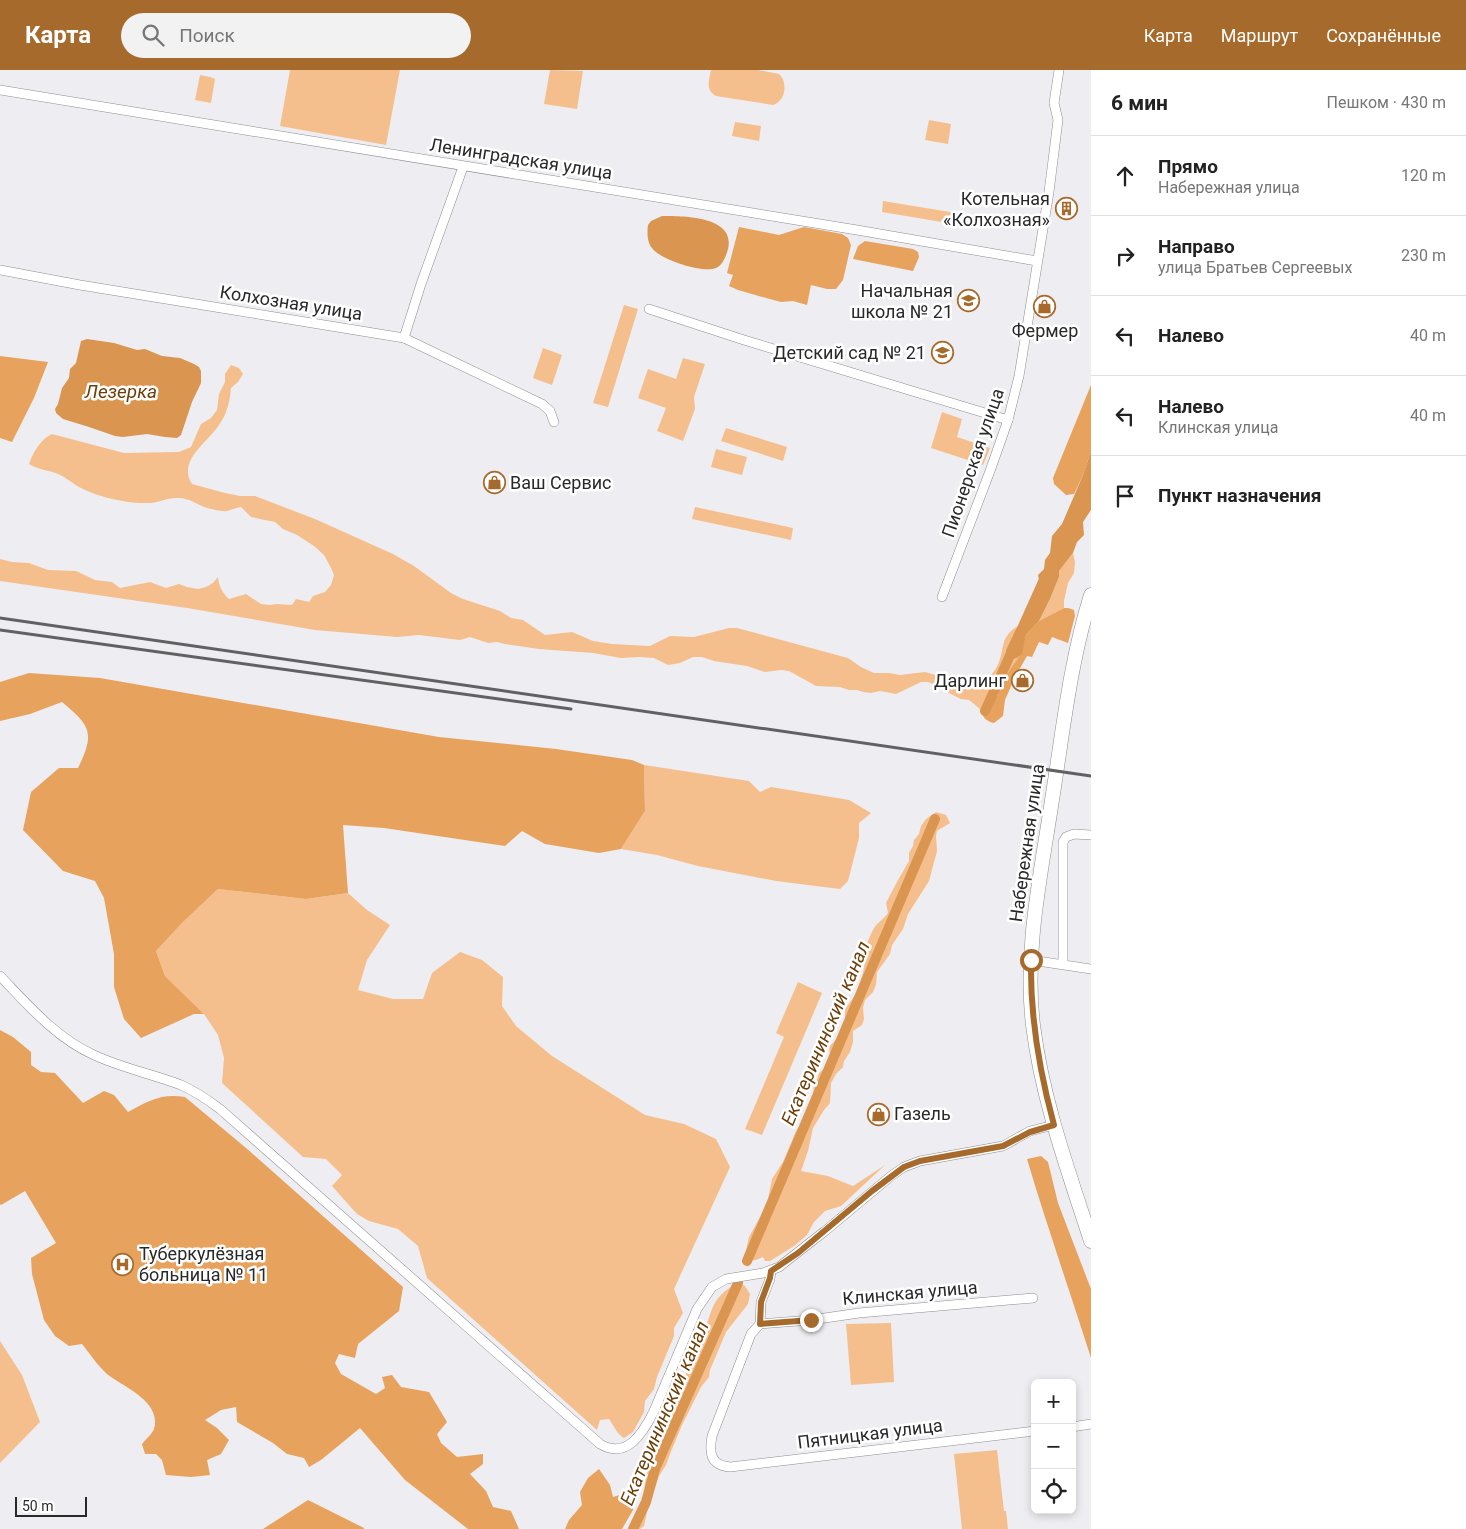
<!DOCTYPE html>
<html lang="ru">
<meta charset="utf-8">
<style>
:root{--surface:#fff;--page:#f2f2f2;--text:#222;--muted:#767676;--line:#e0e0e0;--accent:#a66b2c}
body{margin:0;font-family:Roboto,sans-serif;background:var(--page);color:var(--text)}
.controls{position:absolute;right:15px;bottom:15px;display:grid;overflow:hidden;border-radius:8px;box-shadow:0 2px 8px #0003}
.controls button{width:45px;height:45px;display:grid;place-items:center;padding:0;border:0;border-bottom:1px solid var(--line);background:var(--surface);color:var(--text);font:25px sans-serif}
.scale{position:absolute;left:15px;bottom:12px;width:72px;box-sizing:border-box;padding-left:5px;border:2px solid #29292a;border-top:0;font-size:14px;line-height:18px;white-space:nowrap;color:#29292a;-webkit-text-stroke:4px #fff;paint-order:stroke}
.stop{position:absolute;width:15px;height:15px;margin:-11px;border:4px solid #a66b2c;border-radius:50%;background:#fff}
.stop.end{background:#a66b2c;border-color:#fff;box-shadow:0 1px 5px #0008}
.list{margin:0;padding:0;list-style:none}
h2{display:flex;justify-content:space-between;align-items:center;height:65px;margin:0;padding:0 20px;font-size:21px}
h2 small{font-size:16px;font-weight:400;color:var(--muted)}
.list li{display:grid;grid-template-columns:32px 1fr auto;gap:15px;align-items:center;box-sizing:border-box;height:80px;padding:0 20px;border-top:1px solid var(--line)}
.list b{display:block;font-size:19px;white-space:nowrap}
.list p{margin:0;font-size:16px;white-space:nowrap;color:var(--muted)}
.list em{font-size:16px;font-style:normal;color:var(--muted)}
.icon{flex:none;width:28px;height:28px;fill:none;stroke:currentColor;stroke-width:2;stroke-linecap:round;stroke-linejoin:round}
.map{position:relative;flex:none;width:1091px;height:1459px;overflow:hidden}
header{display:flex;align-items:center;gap:30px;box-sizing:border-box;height:70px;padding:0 25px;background:var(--accent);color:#fff}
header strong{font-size:24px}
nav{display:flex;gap:28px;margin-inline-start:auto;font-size:18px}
.search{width:350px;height:45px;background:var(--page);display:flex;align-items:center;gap:12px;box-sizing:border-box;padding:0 18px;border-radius:28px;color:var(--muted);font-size:19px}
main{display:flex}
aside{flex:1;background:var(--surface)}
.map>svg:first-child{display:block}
</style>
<header>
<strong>Карта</strong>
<div class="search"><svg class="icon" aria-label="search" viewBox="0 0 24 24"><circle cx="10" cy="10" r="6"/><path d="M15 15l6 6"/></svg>Поиск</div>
<nav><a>Карта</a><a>Маршрут</a><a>Сохранённые</a></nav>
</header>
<main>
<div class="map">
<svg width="1091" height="1459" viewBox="0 0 1091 1459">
<rect width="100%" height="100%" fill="#eeedf1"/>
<!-- green -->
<g fill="#f5bf8d">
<path d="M290,0h110l-14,75 -106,-19z"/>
<path d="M550,0l33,1 -6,38 -33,-5z"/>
<path d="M711,0h47l21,4c9,8 7,27 -6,31l-57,-9c-11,-6 -7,-16 -5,-26z"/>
<path d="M200,5l10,2 5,2 -4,24 -16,-3z"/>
<path d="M929,50l22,4 -3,20 -23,-4z"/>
<path d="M735,52l26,4 -2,15 -27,-5z"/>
<path d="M883,131l73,12 -2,11 -72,-12z"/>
<path d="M624,235l14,4 -30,98 -15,-4z"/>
<path d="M543,278l19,7 -10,30 -19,-7z"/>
<path d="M683,288l22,6 -11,33 1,12 -12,32 -26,-10 9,-23 -28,-10 10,-29 28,10z"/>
<path d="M231,295l8,3 4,6 -5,8 -7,6c-1,13 -4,26 -12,37 -12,18 -42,36 -27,59l33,9 15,3h15l60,23 78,35 21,12 37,27 12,6 37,12 11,7 12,2 22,15 27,-3 21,9 19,3 38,2 20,-10 24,1 35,-9h8l111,30 13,9 13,6h15l11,2 25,-3 14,4c5,8 15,15 26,10 5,-2 1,-2 7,-4 11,-2 16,-2 23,-12 12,-18 1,-34 27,-46l-6,5 -10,21 11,8 5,-4 -15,20 -5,5 -4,16 -18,14 -11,-9 -8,-1 -14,-7 -5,-4 -14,-6h-7l-25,12 -16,-3 -9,2 -8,-1 -6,-2h-8l-9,-3 -24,-1 -27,-15 -8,-1 -16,2 -18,-6 -33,-5 -12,-4h-9l-13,6 -12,2 -14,-7 -15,-1 -18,1 -28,-5 -54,-4 -34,-5 -8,-2 -9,1 -18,-6 -10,3 -41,-5 -22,2 -82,-7 -128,-22 -187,-27v-22l12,3 17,1 19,7 28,1 19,9 17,2 8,6 30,-6 16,6 13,-4 8,3 11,2 8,-2 7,-4 5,-6c1,10 4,15 11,22l17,-5 15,10 9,1 7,-1 15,1 4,-6 13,3 4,-6 12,-4 6,-7 3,-10 -3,-7 -7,-13 -10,-9 -17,-11 -14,-6 -8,-7 -24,-5 -10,-10c-7,1 -9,3 -14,4 -6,1 -14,-2 -20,-3 -9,-3 -18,-10 -28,-10 -11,-1 -20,5 -31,5 -19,1 -50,-6 -67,-15 -8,-4 -14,-10 -23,-14 -9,-4 -20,-4 -29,-10 4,-12 12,-25 23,-30l72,19 55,-1 12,-5 10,-23 10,-6 6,-8 2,-16 6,-12v-8z"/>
<path d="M942,342l20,7 -5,18 33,11 -7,17 -52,-17z"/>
<path d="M726,358l61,19 -4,14 -62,-20z"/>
<path d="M716,379l31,8 -5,18 -31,-8z"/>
<path d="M695,437l98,21 -2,12 -99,-21z"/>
<path d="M1073,483l2,9 -1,11 -6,10 -4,18v7l-25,13 11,-22 9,-22v-6z"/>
<path d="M644,695l105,16 11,11 11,-5 78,13 22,13 -12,10v15l-11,43 -8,8 -64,-8 -78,-15 -41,-11 -36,-6 24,-38z"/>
<path d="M936,742l10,3 4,8 -13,8 -1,5 1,15 -8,30 -21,33 -5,15 -11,16 -2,9 -13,18 -1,13 -3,7 -8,8 -2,8 1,11 -2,6 -9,6v11l-3,10 -6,9 -1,6 -7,7 -5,9 -1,20 -6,7 -11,18 -5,23 -7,20 27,5 25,10 32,-21 -44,41 -16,5 -11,11 -7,13 -13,11 -24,15h-5l-2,-4 -7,3 -9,1 -3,-2 5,-22 11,-20 8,-18 4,-20 11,-17 13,-31 8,-12 1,-6 8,-16 1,-12 3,-5 2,-7 4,-3 5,-8 2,-7 -1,-8 12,-13 4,-11v-14l11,-15 7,-21 3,-16 -2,-6c3,-7 6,-16 10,-23 4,-6 10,-9 14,-15l-2,-10 12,-23 11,-19v-8l4,-7 1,-6 5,-6 2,-8 5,-7z"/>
<path d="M218,819l88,10 42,-6 19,17 23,15 -23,35 -9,30 35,9h30l9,-26 28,-21 22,8 21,17 -1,29 14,20 36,30 93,59 39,9 32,15 14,28 -56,122 9,24 -9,15v8l-17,41 -3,12 -9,12 -1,11 -11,20 -9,6c-8,-5 -9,-11 -15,-19l-9,1 -3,10 -170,-152 -9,-32 -20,-17 -29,-8 -12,-7 -25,-28 10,-11 -16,-16 -23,-2 -81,-74 2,-25 -6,-23 -14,-21 -39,-38 -9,-25 26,-28z"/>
<path d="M798,912l24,11 -60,142 -17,-6 39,-92 -8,-4z"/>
<path d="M738,1213l7,3 5,8 -2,10 -22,28 -16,38 -1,7 -8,10 -19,38 -12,29 -4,11 -7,11 -12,36 -3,14 -4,3h-9l8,-15 5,-18 1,-15 4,-14 19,-50 40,-96c6,-20 11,-28 30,-38z"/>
<path d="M891,1253l3,59 -43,3 -5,-61z"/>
<path d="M0,1271l22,34 18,47 -40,41z"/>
<path d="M997,1380l7,61h2l2,18h-46l-8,-75z"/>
</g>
<!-- forest -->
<g fill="#e7a25d">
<path d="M739,157l40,8 25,-8 38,7 6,4 3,7 -8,35 -7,9h-9l-16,-4 -4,20 -14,-4 -12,1 -15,-4 -28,-8 -9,-4 4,-11 -6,-2z"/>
<path d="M865,171l48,8 5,3 1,5 -6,14 -60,-12 5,-13z"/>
<path d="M0,286l48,6 -14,36 -22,44 -12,-4z"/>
<path d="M1091,315v66l-8,24 -9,19 -8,1 -12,-11 -1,-6z"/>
<path d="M1064,538h4l6,2 1,6 -7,27 -16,-6 -4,8 -9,-3 -7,15 -5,-1 -12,21 -10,23 -2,16 -9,7c-9,-2 -11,-6 -14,-14l18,-14 4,-16 5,-5 14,-20 5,-19 13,-14z"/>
<path d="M29,603l71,5 339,59 117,12 76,11 12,5 1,46 -24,38 -22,4 -54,-9 -23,-13 -17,15 -121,-18 -41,-3 5,68 -42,6 -88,-10 -36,34 -26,28 9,25 39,38h-10l-53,24 -17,-19 -10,-32v-33l-10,-56 -9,-17 -32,-10 -40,-41 8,-38 28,-24h19c17,-35 13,-42 -16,-66l-32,12 -30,7v-39z"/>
<path d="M0,960l13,7 18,15v13l10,7 14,1 28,30 21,-12 10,4 14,17c20,-11 33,-19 57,-15l61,51 157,139 -4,24 -41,33 -3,14 -16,-4 -4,9 6,11 35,20 9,-6 -3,-11 10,-2 9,12 28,5 18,30 -10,12 4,9 16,14 26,-3v10l-13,10 16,17 7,16 18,4 8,18h-51l-63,-49 -45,-52 -39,32 -12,7 -5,-9 -17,-4 -14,-11 -36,-21 -1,-15 -15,3 -16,10 12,8 12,12 -8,14 -14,6 3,15 -19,2 -25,-2 -4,-15 -6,-6h-11l-3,-10c3,-4 10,-10 12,-15 8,-28 -31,-42 -47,-55 -9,-8 -17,-20 -25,-30l-13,2 -14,-10 -11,-16 -12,-46 -1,-16 25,-15 -31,-52 -24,14 -1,-1z"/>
<path d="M1041,1086l7,6 10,41 33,86v69c-21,-66 -44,-132 -64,-199z"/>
<path d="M599,1399l11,16 3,12 13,-4h11l-4,17 -11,19h-57l4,-9 13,-15 -2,-13 8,-14z"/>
<path d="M308,1430l56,28v1h-101z"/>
</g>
<!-- water -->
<g fill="#da9550">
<path d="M662,146c21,0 74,0 66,33 -2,7 -5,16 -12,19 -13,6 -57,-9 -64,-20 -5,-6 -5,-16 -4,-23l3,-4z"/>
<path d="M87,269l27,4 23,7 8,-1 17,7 18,2 14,6 5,3 2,4v12l-9,19 -11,33 -4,3 -12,-1 -18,-3 -24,3 -8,-1 -26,-9 -26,-8 -7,-6 -1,-4 3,-5 4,-16 7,-10 1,-9 6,-6 5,-22z"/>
<path d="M1091,381v59l-8,12 1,13 -7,7 -4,11 -14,18v6l-9,22 -11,22 -13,14 -4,19 -5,4 -6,1 -4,-4 -1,-5 10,-21 10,-8 6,-11 1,-7 4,-4 4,-9 -3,-15 6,-6 1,-9 5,-7 2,-17 10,-12 21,-49z"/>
</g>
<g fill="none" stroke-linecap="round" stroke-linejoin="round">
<!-- canal -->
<g stroke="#da9550" stroke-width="10">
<path d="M985,641l61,-136"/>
<path d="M747,1191l188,-442"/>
<path d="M633,1459l13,-27 9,-33 83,-186"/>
</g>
<defs>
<g id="minor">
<path d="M0,20l857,140 180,31"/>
<path d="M0,200l80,15 324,53 138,66 8,7 4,11"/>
<path d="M649,239l95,31 264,80"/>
<path d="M404,268l17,-54 42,-117"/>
<path d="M942,527l48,-126 18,-51 11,-44 30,-184 9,-72 -4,-17 5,-33"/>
<path d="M1031,890l60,9"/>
<path d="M1063,893v-121l3,-5 8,-3 17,1"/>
<path d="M0,906c28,29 56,62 94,79 28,13 58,19 87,30 14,6 27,15 39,24l380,335c27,16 43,-11 54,-33l43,-102 15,-22 14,-8 37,-6 16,-6 46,-36 66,-55 13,-9 16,-6 83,-15 27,-15 24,-6"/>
<path d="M771,1201l-1,8 -9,23 -1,22 -9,10 -39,102c-3,17 -2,29 18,31l305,-36"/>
<path d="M760,1254l51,-4 48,-7 174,-15"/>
<path d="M1072,1357l19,-3"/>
</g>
<path id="primary" d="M1091,525c-21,67 -28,136 -39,205 -11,74 -28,150 -19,225 9,74 35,145 58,216"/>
</defs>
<!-- minor casing -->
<use href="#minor" stroke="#8e8d91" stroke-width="10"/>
<!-- primary casing -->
<use href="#primary" stroke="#8e8d91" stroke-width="15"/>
<!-- minor -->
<use href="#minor" stroke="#fff" stroke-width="9"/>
<!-- primary -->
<use href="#primary" stroke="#fff" stroke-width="14"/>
<!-- rail -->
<g stroke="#616163" stroke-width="3">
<path d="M0,548l1091,158"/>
<path d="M0,560l571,79"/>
</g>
</g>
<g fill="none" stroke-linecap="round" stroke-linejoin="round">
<!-- route -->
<path stroke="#a66b2c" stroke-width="6" d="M811,1250l-51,4 1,-22 9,-24 1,-7 27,-18 74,-62 32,-24 16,-6 83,-15 27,-14 24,-7c-15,-55 -24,-109 -23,-165"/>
</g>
<!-- icons -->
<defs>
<symbol id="building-ring" viewBox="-11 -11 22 22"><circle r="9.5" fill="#fff" stroke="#a66b2c" stroke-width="1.5"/><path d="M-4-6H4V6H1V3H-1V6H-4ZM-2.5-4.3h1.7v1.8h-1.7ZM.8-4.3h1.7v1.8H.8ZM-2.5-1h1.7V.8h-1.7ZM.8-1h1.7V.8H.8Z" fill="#a66b2c"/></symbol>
<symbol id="school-ring" viewBox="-11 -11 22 22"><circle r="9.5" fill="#fff" stroke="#a66b2c" stroke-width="1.5"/><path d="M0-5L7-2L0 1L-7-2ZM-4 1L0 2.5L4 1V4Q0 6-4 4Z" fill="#a66b2c"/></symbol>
<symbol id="shop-ring" viewBox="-11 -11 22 22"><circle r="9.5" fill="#fff" stroke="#a66b2c" stroke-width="1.5"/><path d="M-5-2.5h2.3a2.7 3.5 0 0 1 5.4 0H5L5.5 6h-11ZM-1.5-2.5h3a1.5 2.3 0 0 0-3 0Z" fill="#a66b2c"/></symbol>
<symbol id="hospital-ring" viewBox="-11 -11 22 22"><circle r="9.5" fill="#fff" stroke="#a66b2c" stroke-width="1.5"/><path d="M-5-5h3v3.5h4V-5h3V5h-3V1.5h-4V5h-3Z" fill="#a66b2c"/></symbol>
</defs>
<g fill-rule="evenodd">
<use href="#building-ring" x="1054" y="126" width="25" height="25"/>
<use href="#school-ring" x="956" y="218" width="25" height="25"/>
<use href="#shop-ring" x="1032" y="224" width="25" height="25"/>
<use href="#school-ring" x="930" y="270" width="25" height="25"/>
<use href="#shop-ring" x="482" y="400" width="25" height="25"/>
<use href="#shop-ring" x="1010" y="598" width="25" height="25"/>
<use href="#shop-ring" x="866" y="1032" width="25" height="25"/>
<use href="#hospital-ring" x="110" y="1182" width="25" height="25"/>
</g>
<g text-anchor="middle" stroke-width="5" stroke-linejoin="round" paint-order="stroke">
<!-- street labels -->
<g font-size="18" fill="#29292a" stroke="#fff">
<text transform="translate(521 89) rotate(9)" y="6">Ленинградская улица</text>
<text transform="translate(291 233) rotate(9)" y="6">Колхозная улица</text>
<text transform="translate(973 393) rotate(-71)" y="6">Пионерская улица</text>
<text transform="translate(1027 773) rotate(-82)" y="6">Набережная улица</text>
<text transform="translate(910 1223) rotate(-5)" y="6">Клинская улица</text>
<text transform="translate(870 1364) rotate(-7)" y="6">Пятницкая улица</text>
</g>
<!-- poi labels -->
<g font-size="18" fill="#29292a" stroke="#fff" text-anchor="end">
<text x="1050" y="135">Котельная<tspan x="1050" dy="21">«Колхозная»</tspan></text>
<text x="953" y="227">Начальная<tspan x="953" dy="21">школа № 21</tspan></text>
<text x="1045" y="267" text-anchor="middle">Фермер</text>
<text x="926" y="289">Детский сад № 21</text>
<text x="510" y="419" text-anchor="start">Ваш Сервис</text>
<text x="1006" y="617">Дарлинг</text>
<text x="894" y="1050" text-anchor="start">Газель</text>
<text x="139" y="1190" text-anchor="start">Туберкулёзная<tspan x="139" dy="21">больница № 11</tspan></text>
</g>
<!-- water labels -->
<g font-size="19" font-style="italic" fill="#6c3f08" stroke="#fff">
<text x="121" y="328">Лезерка</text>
<text transform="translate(825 963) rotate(-67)" y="7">Екатерининский канал</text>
<text transform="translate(664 1343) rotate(-67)" y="7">Екатерининский канал</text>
</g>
</g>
</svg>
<div class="controls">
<button>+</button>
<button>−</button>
<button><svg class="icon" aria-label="locate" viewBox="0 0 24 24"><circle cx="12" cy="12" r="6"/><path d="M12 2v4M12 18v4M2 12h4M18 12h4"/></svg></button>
</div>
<div class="scale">50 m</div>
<div class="stop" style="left:1031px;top:890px"></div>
<div class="stop end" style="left:811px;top:1250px"></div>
</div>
<aside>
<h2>6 мин<small>Пешком · 430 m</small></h2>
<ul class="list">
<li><svg class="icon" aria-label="ahead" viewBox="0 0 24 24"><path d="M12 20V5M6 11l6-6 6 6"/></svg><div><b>Прямо</b><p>Набережная улица</p></div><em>120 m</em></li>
<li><svg class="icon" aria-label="right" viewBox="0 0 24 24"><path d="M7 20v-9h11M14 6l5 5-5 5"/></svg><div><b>Направо</b><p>улица Братьев Сергеевых</p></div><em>230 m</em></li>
<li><svg class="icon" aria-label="left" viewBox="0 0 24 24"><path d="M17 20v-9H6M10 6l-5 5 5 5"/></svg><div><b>Налево</b></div><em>40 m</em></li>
<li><svg class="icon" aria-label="left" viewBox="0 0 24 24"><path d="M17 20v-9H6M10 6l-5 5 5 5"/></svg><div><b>Налево</b><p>Клинская улица</p></div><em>40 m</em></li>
<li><svg class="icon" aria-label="arrive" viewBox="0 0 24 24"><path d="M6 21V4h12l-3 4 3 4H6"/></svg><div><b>Пункт назначения</b></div></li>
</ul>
</aside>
</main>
